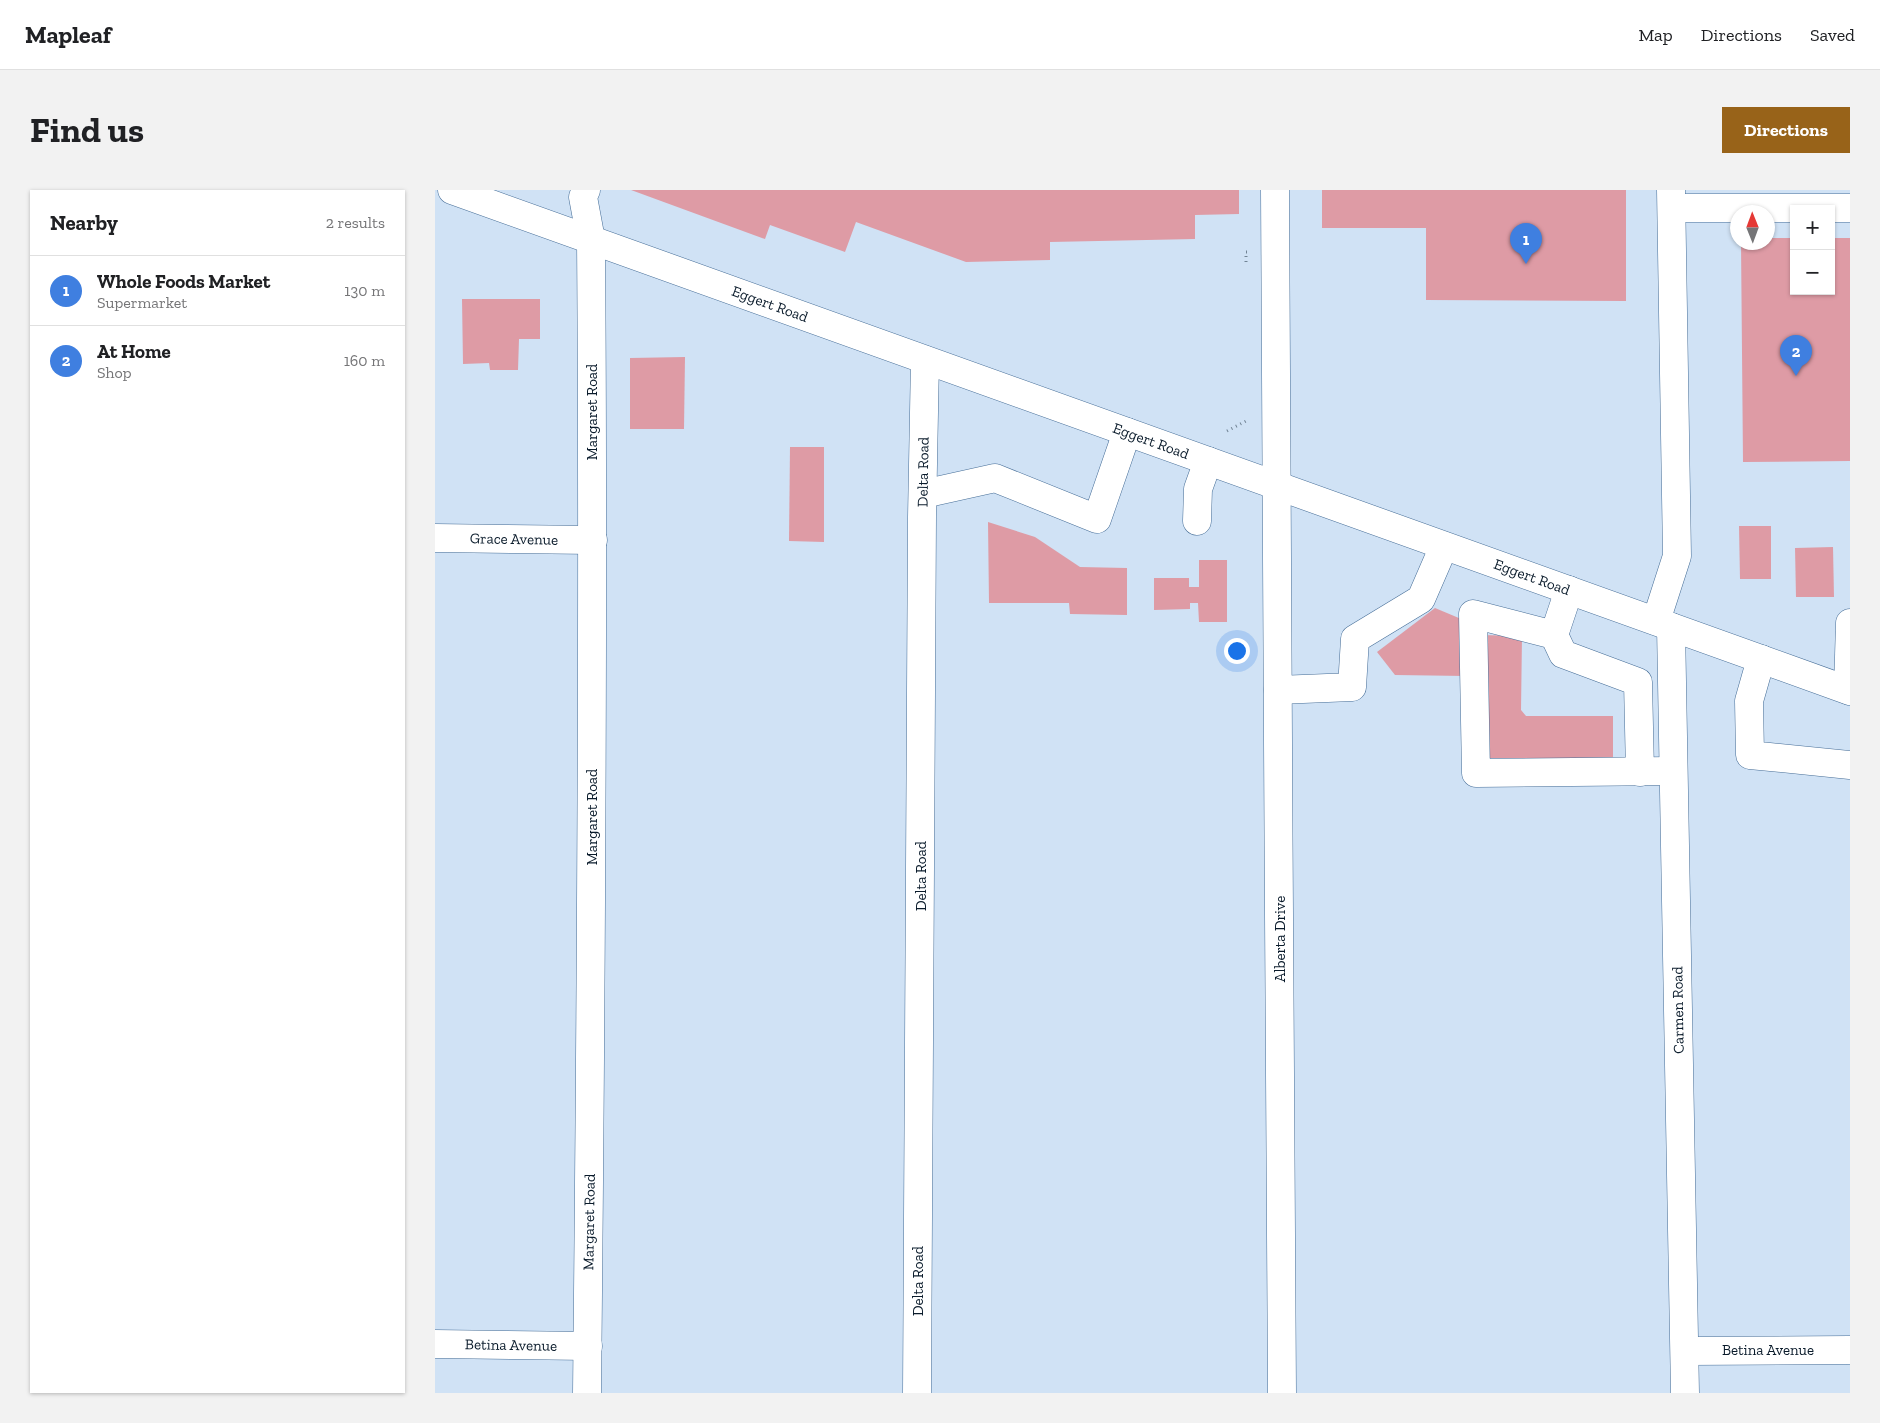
<!DOCTYPE html>
<meta charset="utf-8">
<style>
:root{--surface:#fff;--page:#f2f2f2;--text:#202124;--muted:#757577;--line:#e0e0e0;--accent:#986319}
body{margin:0;font-family:"Zilla Slab",serif;background:var(--page);color:var(--text)}
.controls{position:absolute;right:15px;top:15px;display:grid;overflow:hidden;border-radius:0px;box-shadow:0 1px 4px #0004}
.controls button{width:45px;height:45px;display:grid;place-items:center;padding:0;border:0;border-bottom:1px solid var(--line);background:var(--surface);color:var(--text);font:25px sans-serif}
.compass{position:absolute;left:1295px;top:15px;width:45px;height:45px;border-radius:50%;background:var(--surface);box-shadow:0 1px 4px #0004;rotate:359deg}
.you{position:absolute;left:801px;top:460px;width:18px;height:18px;margin:-12px;border:4px solid #fff;border-radius:50%;background:#1a73e8;box-shadow:0 0 0 8px #1a73e833}
.badge{display:grid;place-items:center;width:32px;height:32px;border-radius:50%;background:var(--accent);color:#fff;font-size:16px;font-weight:700}
.pin{position:absolute;translate:-50% -41px;filter:drop-shadow(0 1px 2px #0008)}
.pin::after{content:'';position:absolute;top:26px;width:18px;height:15px;background:inherit;clip-path:polygon(0 0,100% 0,50% 100%)}
.list{margin:0;padding:0;list-style:none}
h2{display:flex;justify-content:space-between;align-items:center;height:65px;margin:0;padding:0 20px;font-size:21px}
h2 small{font-size:16px;font-weight:400;color:var(--muted)}
.list li{display:grid;grid-template-columns:32px 1fr auto;gap:15px;align-items:center;box-sizing:border-box;height:70px;padding:0 20px;border-top:1px solid var(--line)}
.list b{display:block;font-size:19px;white-space:nowrap}
.list p{margin:0;font-size:16px;white-space:nowrap;color:var(--muted)}
.list em{font-size:16px;font-style:normal;color:var(--muted)}
.map{position:relative;flex:none;width:1415px;height:1203px;overflow:hidden;border-radius:0px}
header{display:flex;align-items:center;gap:30px;box-sizing:border-box;height:70px;padding:0 25px;background:var(--surface);border-bottom:1px solid var(--line)}
header strong{font-size:24px}
nav{display:flex;gap:28px;margin-inline-start:auto;font-size:18px}
.intro{display:flex;align-items:center;justify-content:space-between;box-sizing:border-box;height:120px;padding:0 30px}
h1{margin:0;font-size:35px}
.button{padding:12px 22px;border-radius:0px;background:var(--accent);color:#fff;font-size:18px;font-weight:700}
main{display:flex;gap:30px;padding:0 30px}
aside{flex:1;background:var(--surface);border-radius:0px;box-shadow:0 1px 4px #0004}
.map>svg:first-child{display:block}
</style>
<header>
<strong>Mapleaf</strong>
<nav><a>Map</a><a>Directions</a><a>Saved</a></nav>
</header>
<div class="intro"><h1>Find us</h1><a class="button">Directions</a></div>
<main>
<aside>
<h2>Nearby<small>2 results</small></h2>
<ul class="list">
<li><span class="badge" style="background:#3f7fe0">1</span><div><b>Whole Foods Market</b><p>Supermarket</p></div><em>130 m</em></li>
<li><span class="badge" style="background:#3f7fe0">2</span><div><b>At Home</b><p>Shop</p></div><em>160 m</em></li>
</ul>
</aside>
<div class="map">
<svg width="1415" height="1203" viewBox="0 0 1415 1203">
<rect width="100%" height="100%" fill="#d0e2f5"/>
<!-- building -->
<g fill="#de9ba5">
<path d="M196,0h608v24l-44,1v24l-145,3v18l-84,2 -110,-40 -11,30 -75,-27 -5,14z"/>
<path d="M887,0h304v111l-200,-1v-72h-104z"/>
<path d="M1332,48h27v53h37v-53h19v223l-107,1 -2,-220h26z"/>
<path d="M27,109h78v40h-21l-1,31h-28l-1,-7 -26,1z"/>
<path d="M250,167l-1,72h-54v-71z"/>
<path d="M355,257h34v95l-35,-1z"/>
<path d="M553,332l47,15 45,30 47,1v47l-57,-1 -1,-11h-80z"/>
<path d="M1304,336h32v53h-31z"/>
<path d="M1398,357l1,50h-38l-1,-49z"/>
<path d="M764,370h28v62h-28l-1,-19h-8v6l-36,1v-32h35v9h10z"/>
<path d="M1000,418l31,13v55l-71,-1 -18,-23z"/>
<path d="M1046,445l41,1 -1,74 5,6h87v42h-130z"/>
</g>
<g fill="none" stroke-linecap="round" stroke-linejoin="round">
<defs>
<g id="minor">
<path d="M17,0l1398,501"/>
<path d="M151,0l-3,7 8,43c3,385 0,769 -4,1153"/>
<path d="M840,0c0,401 6,802 7,1203"/>
<path d="M1237,18h178"/>
<path d="M488,304l72,-16 102,41 30,-87"/>
<path d="M762,331l1,-32 10,-28"/>
<path d="M0,348l158,2"/>
<path d="M1134,400l-15,45 -81,-21 3,159 197,-2"/>
<path d="M1221,431l21,-65 -6,-366"/>
<path d="M1236,437l14,766"/>
<path d="M1119,445l9,19 75,28 2,90"/>
<path d="M1326,469l-12,42 1,54 100,10"/>
<path d="M843,500l74,-3 3,-48 66,-40 23,-53"/>
<path d="M1413,500l2,-67"/>
<path d="M0,1154l153,2"/>
<path d="M1250,1161l165,-1"/>
<path d="M482,1203l5,-876 3,-157"/>
</g>
</defs>
<!-- minor casing -->
<use href="#minor" stroke="#456d97" stroke-width="29"/>
<!-- path -->
<g stroke="#718394" stroke-width="3" stroke-dasharray="1 4" stroke-linecap="butt">
<path d="M811,72v-10h4"/>
<path d="M792,241l21,-11"/>
</g>
<!-- minor -->
<use href="#minor" stroke="#fff" stroke-width="28"/>
</g>
<g text-anchor="middle" stroke-width="4" stroke-linejoin="round" paint-order="stroke">
<!-- street labels -->
<g font-size="15" fill="#0a1b2b" stroke="#fff">
<text transform="translate(335 114) rotate(20)" y="5">Eggert Road</text>
<text transform="translate(157 222) rotate(-90)" y="5">Margaret Road</text>
<text transform="translate(716 251) rotate(20)" y="5">Eggert Road</text>
<text transform="translate(488 282) rotate(-89)" y="5">Delta Road</text>
<text transform="translate(79 349) rotate(1)" y="5">Grace Avenue</text>
<text transform="translate(1097 387) rotate(20)" y="5">Eggert Road</text>
<text transform="translate(157 627) rotate(-90)" y="5">Margaret Road</text>
<text transform="translate(486 686) rotate(-90)" y="5">Delta Road</text>
<text transform="translate(845 749) rotate(-90)" y="5">Alberta Drive</text>
<text transform="translate(1243 820) rotate(-91)" y="5">Carmen Road</text>
<text transform="translate(154 1032) rotate(-89)" y="5">Margaret Road</text>
<text transform="translate(483 1091) rotate(-90)" y="5">Delta Road</text>
<text transform="translate(76 1155) rotate(1)" y="5">Betina Avenue</text>
<text x="1333" y="1165">Betina Avenue</text>
</g>
</g>
</svg>
<div class="controls">
<button>+</button>
<button>−</button>
</div>
<svg class="compass" viewBox="-18 -18 36 36"><path d="M0-13l5 13h-10z" fill="#e53935"/><path d="M0 13l5-13h-10z" fill="#757577"/></svg>
<div class="you"></div>
<div class="pin badge" style="left:1091px;top:74px;background:#3f7fe0">1</div>
<div class="pin badge" style="left:1361px;top:186px;background:#3f7fe0">2</div>
</div>
</main>
